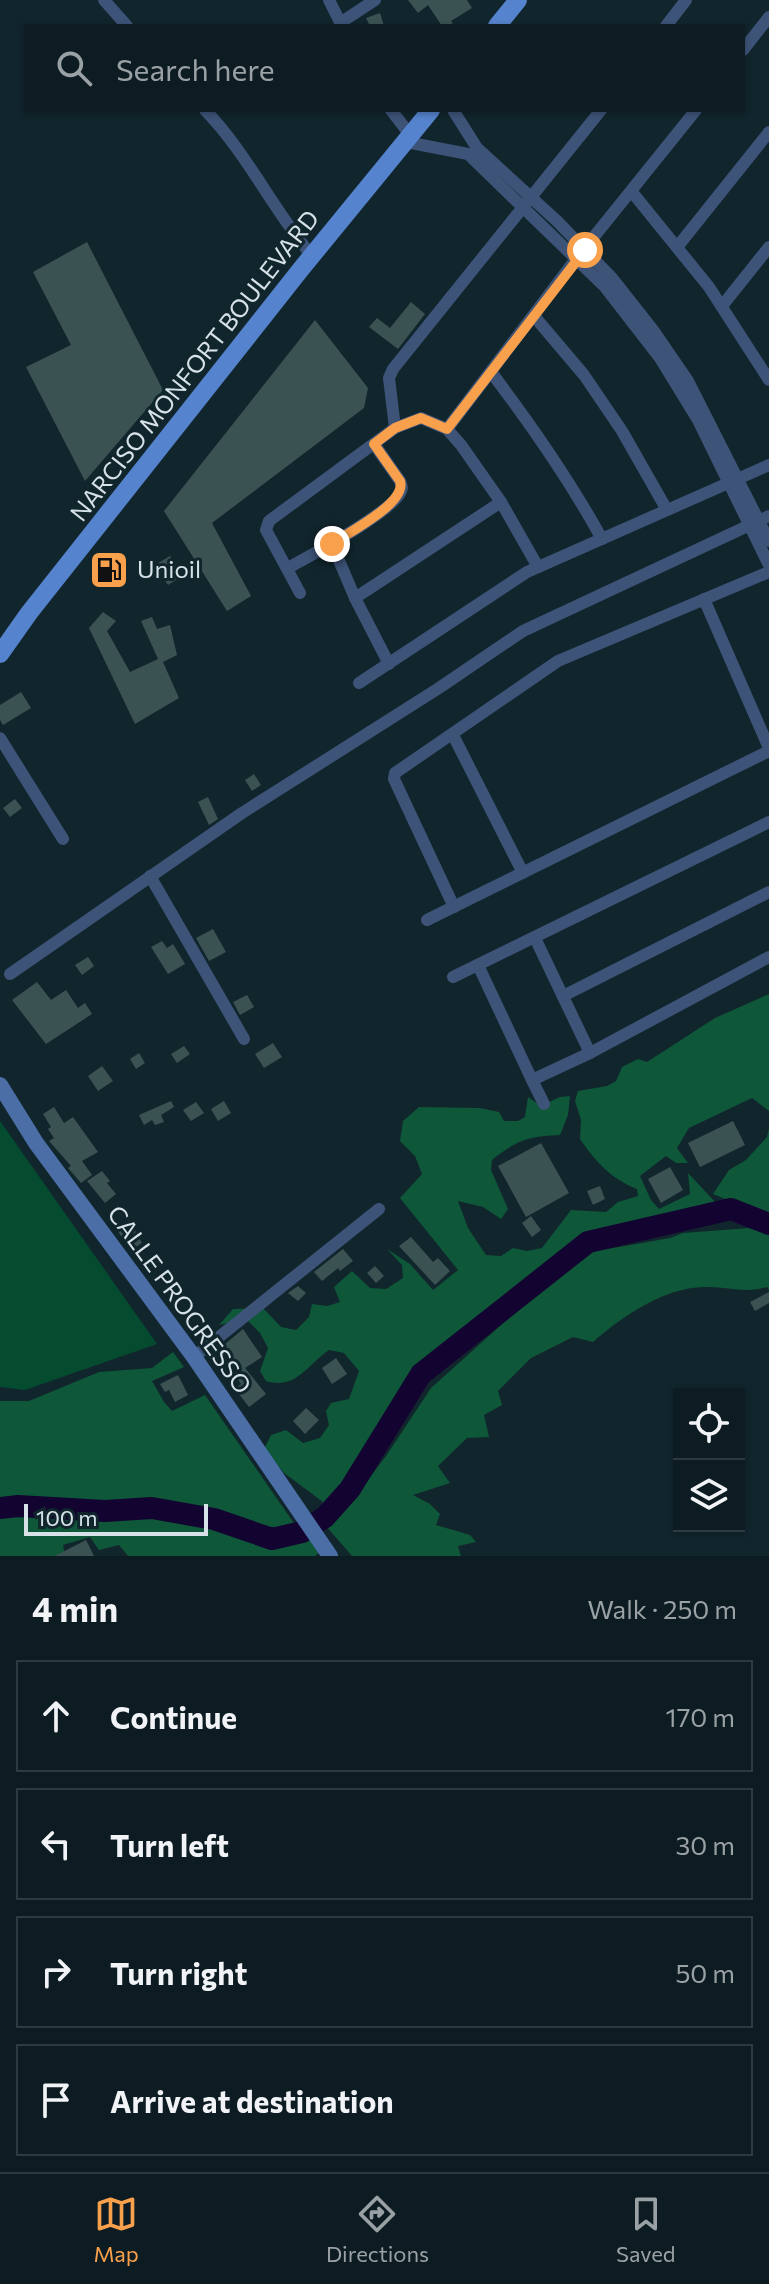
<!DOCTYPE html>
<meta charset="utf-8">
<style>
:root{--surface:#0d1c22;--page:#16252a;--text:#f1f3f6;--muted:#9aa1a5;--line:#2d3a40;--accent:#f9a04c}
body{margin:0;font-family:Commissioner,sans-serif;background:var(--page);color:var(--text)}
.controls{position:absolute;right:24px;bottom:24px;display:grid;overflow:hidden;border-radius:0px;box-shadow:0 2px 6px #0004}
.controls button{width:72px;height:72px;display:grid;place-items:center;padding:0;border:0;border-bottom:2px solid var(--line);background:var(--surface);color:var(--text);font:40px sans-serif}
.scale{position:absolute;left:24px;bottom:20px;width:184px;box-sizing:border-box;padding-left:8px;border:4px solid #d6e2e8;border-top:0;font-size:22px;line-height:28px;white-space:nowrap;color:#d6e2e8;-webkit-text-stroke:6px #11252d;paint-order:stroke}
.stop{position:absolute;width:24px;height:24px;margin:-18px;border:6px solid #f9a04c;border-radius:50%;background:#fff}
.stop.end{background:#f9a04c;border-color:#fff;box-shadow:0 2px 8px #0008}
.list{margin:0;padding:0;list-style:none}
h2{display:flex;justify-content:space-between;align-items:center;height:104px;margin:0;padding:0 32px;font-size:34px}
h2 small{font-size:26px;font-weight:400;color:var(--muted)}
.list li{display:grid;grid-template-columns:52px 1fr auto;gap:24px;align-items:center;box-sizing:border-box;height:112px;margin:0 16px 16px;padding:0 16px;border:2px solid var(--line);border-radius:0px}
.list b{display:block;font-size:30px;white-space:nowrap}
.list em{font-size:26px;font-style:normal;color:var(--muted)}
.icon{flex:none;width:44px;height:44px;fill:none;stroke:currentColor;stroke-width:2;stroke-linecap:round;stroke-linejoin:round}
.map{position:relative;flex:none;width:769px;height:1556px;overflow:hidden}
.search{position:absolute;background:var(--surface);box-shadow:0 2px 6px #0004;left:24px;right:24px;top:24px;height:88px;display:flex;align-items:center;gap:20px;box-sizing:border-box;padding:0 28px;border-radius:0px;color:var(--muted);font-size:30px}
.sheet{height:616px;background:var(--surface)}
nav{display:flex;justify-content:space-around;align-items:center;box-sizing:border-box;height:112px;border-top:2px solid var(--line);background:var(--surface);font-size:22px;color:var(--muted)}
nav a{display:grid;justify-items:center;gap:4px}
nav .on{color:var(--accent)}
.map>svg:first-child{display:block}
</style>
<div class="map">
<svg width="769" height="1556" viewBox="0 0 769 1556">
<rect width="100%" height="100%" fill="#11252d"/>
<!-- green -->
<path fill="#054b30" d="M0,1121l157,223 -132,46 -25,-3z"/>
<!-- forest -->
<g fill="#0e5739">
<path d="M769,994v117l-17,-13 -63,30 -12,20 11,15h-12l-10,-7 -26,20 11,24 8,9 31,-15 -2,-21 29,31 -132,31 -173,134 -70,114 -24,31 5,-12 -39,-29 -20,-24 7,-14 15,-5 17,13 17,-5 9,-13 -3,-14 5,-8 18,-4 10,-28 -15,-18 -15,-3c-23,16 -33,40 -63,31l-6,-10 8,-23 -8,-15 -14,-14 -27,6 14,-16 30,-1 18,19 15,3 13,-13 3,-13 15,2 13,-4 -6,-15 18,-16 18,17 16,1 17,-11 -1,-13 -15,-16 23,15 23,26 25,-20 -58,-72 22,-24 -7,-18 -15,-15 3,-20 16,-14 61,1 19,4 5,9h14l7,-4 3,-20 13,9 19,-9 10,-1 -2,19 -8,20c-31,1 -43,5 -68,25l-1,10 17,39 -7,10 -18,-12 -25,-6 10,27 18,27 15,1 12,-8 14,3 15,-3 29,-38 35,2 12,-10 20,-6 -1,-7c-27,-11 -41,-27 -57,-50l1,-19 -6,-19 3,-10 29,-5 9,-5 6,-14 16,-8 9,3 68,-44z"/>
<path d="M769,1128v89l-56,-23 16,-24 17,-10 21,-23z"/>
<path d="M749,1228l20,5v57l-2,-3c-22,7 -40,-1 -63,0 -41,1 -81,29 -111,55l-20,-5 -42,21 -33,33 4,14 -18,10 5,22 -22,1 -29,28 12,17 -37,12 17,9 10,10 -4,11 34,10 6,7 -18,4 3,10h-109l-26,-30 17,-13 43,-57 45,-68 130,-117 30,-19 79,-14 13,-5z"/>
<path d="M173,1352l11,15 -32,14 12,21 8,9 33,-16 93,134 -25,4 -57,-19 -86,-13 -32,4 -84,-6 -14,2v-100h29l70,-29 53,-4z"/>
<path d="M16,1511l92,3 47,-2 28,10 34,4 30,8 20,10 42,-11 13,17 -7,6h-187l-9,-11 -20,5 -9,-13 -27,8 2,11h-65v-42z"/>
</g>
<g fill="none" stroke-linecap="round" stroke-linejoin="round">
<!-- river -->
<path stroke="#130330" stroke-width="22" d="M0,1508l18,-2 87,5 47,-3 62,11 58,20 30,-7 23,-15 25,-28 71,-115 167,-132 143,-33 38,15"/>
</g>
<!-- building -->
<g fill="#3a5352">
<path d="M408,0h59l5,8 -21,13 2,2 -5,3h-6l-14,-21 -10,8z"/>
<path d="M380,13l4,13h-14l-4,-8z"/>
<path d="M87,242l76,148 -78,91 -59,-114 45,-22 -38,-73z"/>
<path d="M411,302l14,12 -27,35 -29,-22 8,-9 13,10z"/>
<path d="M315,320l53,68 -4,20 -152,115 39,73 -24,15 -63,-100z"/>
<path d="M170,556l12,20 -14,9 -13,-20z"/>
<path d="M103,612l13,9 -9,10 23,41 28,-13 -17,-38 11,-4 5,12 13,-4 7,30 -14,7 16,36 -44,26 -46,-96z"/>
<path d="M21,692l10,16 -28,17 -3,-5v-15z"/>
<path d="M254,774l7,11 -9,6 -7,-11z"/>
<path d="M208,797l10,22 -9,6 -11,-23z"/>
<path d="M15,799l7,9 -12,9 -7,-9z"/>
<path d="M213,929l13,23 -17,9 -13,-23z"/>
<path d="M162,941l5,7 6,-4 12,20 -17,10 -17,-27z"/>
<path d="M88,957l6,9 -12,9 -7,-10z"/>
<path d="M37,982l14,18 15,-10 12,18 7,-5 7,11 -46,30 -34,-44z"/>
<path d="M247,995l7,12 -14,8 -7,-13z"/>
<path d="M273,1043l9,14 -18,11 -9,-14z"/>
<path d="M184,1046l6,8 -13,9 -6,-9z"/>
<path d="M139,1053l6,10 -9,6 -6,-10z"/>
<path d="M102,1066l11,15 -15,10 -10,-15z"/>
<path d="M171,1101l3,6 -13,8 3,7 -9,3 -3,-5 -8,5 -5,-10z"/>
<path d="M224,1101l7,12 -13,8 -7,-12z"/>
<path d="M196,1102l8,11 -13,8 -8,-11z"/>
<path d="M54,1107l10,16 9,-6 25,35 -16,9 10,14 -11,8 -13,-15 3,-2 -22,-25 5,-3 -6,-9 3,-2 -8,-13z"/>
<path d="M733,1121l12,24 -45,22 -12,-24z"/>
<path d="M541,1143l28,50 -43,24 -28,-51z"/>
<path d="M670,1167l13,23 -22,13 -13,-24z"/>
<path d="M102,1171l8,10 -3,2 9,11 -11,9 -18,-22z"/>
<path d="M600,1186l5,13 -12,6 -6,-14z"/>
<path d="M531,1216l10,14 -9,7 -10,-14z"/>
<path d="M129,1220l13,23 -11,7 -14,-20z"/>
<path d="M411,1237l22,25 5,-4 12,13 -15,14 -36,-39z"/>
<path d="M343,1249l10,12 -13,10 -2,-3 -16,13 -8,-9z"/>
<path d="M375,1266l9,10 -8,7 -9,-10z"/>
<path d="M298,1286l8,7 -8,8 -10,-8z"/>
<path d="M769,1292v11l-14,8 -5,-9z"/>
<path d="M243,1329l19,28 -17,11 21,26 -17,13 -14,-18 6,-5 -23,-34z"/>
<path d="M336,1358l11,16 -15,10 -10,-16z"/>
<path d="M178,1375l10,20 -13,7 -6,-12 -4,2 -5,-8z"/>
<path d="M306,1408l13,12 -14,14 -12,-13z"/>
<path d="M86,1540l8,16h-39z"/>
</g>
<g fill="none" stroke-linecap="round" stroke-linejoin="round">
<!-- minor -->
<g stroke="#3d5377" stroke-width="12">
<path d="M104,0l23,26"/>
<path d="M329,0l13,26"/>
<path d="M340,23l35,-23"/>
<path d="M666,26l20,-26"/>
<path d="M743,50l26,-33"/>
<path d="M205,110c42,43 68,100 107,146"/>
<path d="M391,110l20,26"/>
<path d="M453,110l24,38 80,73 55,57 41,52 35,51 81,160"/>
<path d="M406,142l62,12 137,133 55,71 38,62 71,145"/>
<path d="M632,192l77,95 60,93"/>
<path d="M678,246l91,-114"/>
<path d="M722,306l47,-59"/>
<path d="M534,316l50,59 38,56 45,79"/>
<path d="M491,372c41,54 78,107 111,167"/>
<path d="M395,428l-6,-50 4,-9 208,-259"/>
<path d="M447,429l129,-170 120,-149"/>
<path d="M332,544l23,54 34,66"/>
<path d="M288,568c23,-13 101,-54 112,-75 3,-5 2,-6 0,-12l-26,-37"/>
<path d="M300,593l-34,-63 3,-9 126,-93 26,-10 26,11 14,16 40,57 37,65"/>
<path d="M355,598l146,-96"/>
<path d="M704,599l65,149"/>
<path d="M359,683l168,-111 242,-107"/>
<path d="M453,735l70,138"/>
<path d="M0,738l63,101"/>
<path d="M150,876l94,163"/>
<path d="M454,907l-60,-128 1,-6 163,-112 211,-89"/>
<path d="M427,920l342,-169"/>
<path d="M535,938l55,115"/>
<path d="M478,965l54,115 58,-27 179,-96"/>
<path d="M10,974l232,-161 197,-125 84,-57 246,-115"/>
<path d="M453,977l316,-155"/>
<path d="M563,996l206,-104"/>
<path d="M532,1080l12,24"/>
<path d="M194,1357l185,-148"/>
</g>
<!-- secondary -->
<path stroke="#4b6ea7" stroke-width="16" d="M0,1085l36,58 158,214 136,199"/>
<!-- primary -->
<g stroke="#5683cd" stroke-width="18">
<path d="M497,26l21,-26"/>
<path d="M0,654l29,-41 272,-344 130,-159"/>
</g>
</g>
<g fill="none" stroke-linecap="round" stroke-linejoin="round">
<!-- route -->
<path stroke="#f9a04c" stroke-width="10" d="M332,544c17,-12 75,-41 68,-63l-26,-37 21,-16 26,-10 26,11 138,-179"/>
</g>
<!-- icons -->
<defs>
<symbol id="fuel-square" viewBox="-11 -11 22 22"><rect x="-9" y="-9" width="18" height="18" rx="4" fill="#f9a04c" stroke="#11252d"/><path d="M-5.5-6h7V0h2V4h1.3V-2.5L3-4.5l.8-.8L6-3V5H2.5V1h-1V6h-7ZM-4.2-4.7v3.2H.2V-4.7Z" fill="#111"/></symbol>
</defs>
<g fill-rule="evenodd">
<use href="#fuel-square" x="87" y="548" width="44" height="44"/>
</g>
<g text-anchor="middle" stroke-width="6" stroke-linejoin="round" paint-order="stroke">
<!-- street labels -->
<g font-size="24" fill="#d6e2e8" stroke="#11252d">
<text transform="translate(195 366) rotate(-52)" y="8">NARCISO MONFORT BOULEVARD</text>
<text transform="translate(179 1300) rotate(54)" y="8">CALLE PROGRESSO</text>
</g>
<!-- poi labels -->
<g font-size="24" fill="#d6e2e8" stroke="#11252d" text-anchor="start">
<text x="137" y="578">Unioil</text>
</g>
</g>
</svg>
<div class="controls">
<button><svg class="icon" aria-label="locate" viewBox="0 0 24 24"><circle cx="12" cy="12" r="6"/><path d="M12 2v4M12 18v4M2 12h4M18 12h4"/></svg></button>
<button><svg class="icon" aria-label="layers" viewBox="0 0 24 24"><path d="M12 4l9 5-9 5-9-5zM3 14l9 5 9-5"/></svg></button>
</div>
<div class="scale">100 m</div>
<div class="stop" style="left:585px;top:250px"></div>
<div class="stop end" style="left:332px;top:544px"></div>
<div class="search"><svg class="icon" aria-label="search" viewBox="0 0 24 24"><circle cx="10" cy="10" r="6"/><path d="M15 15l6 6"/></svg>Search here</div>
</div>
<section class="sheet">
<h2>4 min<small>Walk · 250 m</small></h2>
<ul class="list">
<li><svg class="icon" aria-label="ahead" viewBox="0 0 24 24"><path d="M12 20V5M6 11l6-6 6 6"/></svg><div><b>Continue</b></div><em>170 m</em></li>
<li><svg class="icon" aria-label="left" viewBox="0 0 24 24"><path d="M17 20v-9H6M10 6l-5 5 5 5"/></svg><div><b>Turn left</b></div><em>30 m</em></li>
<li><svg class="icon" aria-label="right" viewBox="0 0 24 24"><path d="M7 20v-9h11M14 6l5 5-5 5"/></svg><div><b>Turn right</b></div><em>50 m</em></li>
<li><svg class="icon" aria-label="arrive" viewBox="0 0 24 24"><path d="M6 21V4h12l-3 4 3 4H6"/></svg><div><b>Arrive at destination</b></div></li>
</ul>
</section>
<nav>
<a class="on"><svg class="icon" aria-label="map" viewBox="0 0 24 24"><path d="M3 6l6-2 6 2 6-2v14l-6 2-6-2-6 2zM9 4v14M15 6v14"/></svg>Map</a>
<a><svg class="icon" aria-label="directions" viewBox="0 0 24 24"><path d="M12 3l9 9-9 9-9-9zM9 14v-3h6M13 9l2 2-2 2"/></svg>Directions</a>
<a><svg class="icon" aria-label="saved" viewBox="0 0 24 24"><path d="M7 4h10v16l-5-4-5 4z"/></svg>Saved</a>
</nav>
